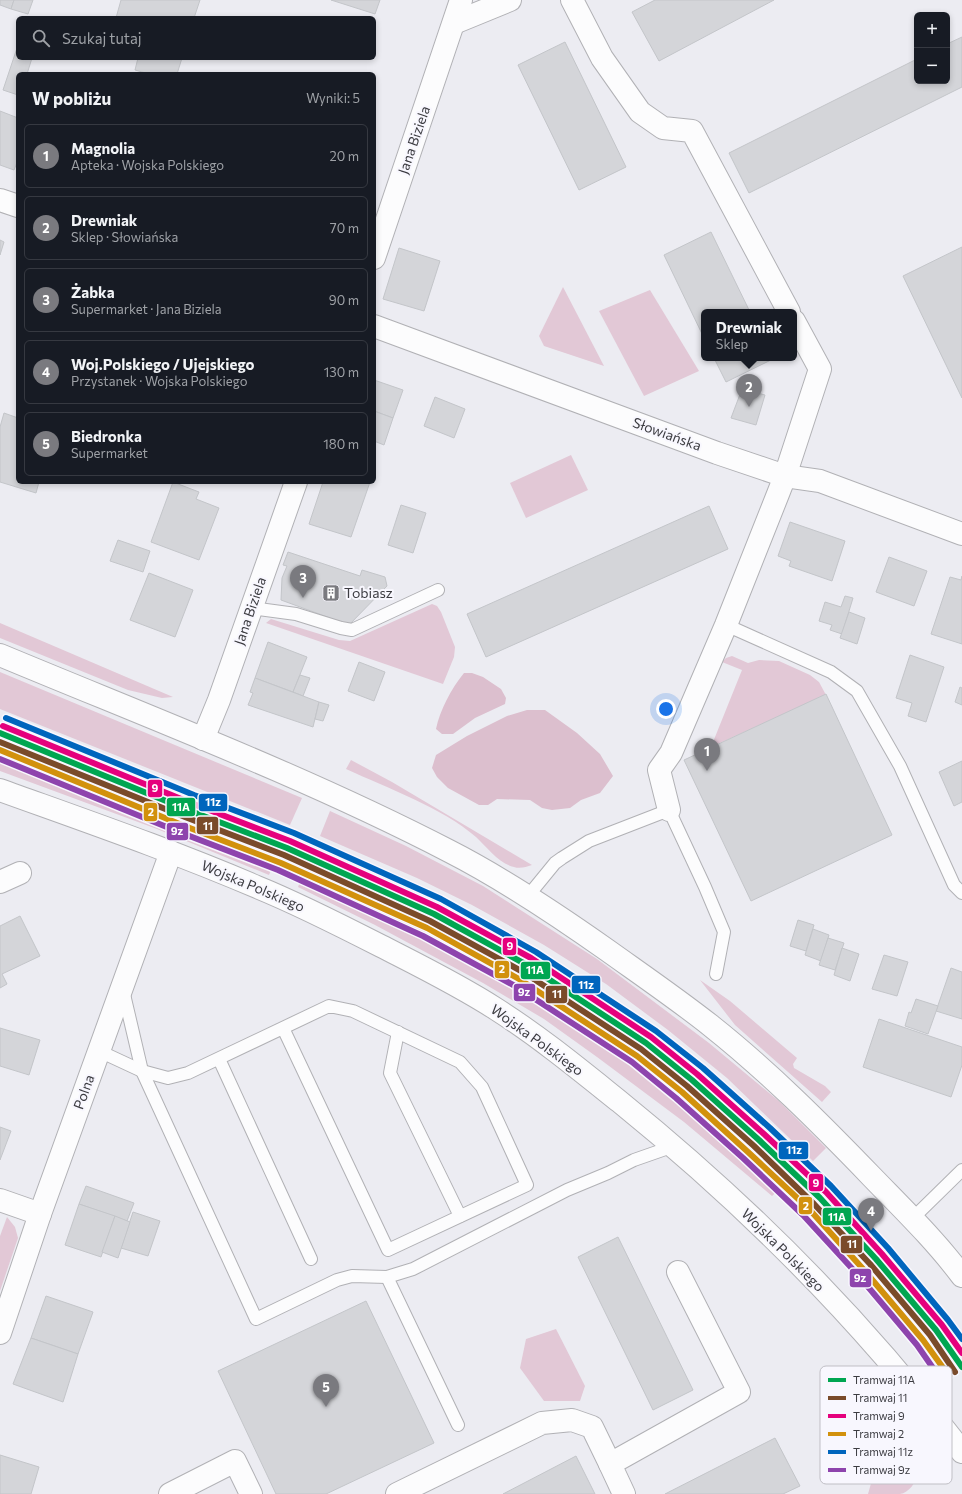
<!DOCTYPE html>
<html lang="pl">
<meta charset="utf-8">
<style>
:root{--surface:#171b24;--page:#242831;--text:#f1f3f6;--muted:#9ea1a6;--line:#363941;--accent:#7a7a7f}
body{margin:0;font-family:Commissioner,sans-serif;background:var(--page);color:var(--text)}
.controls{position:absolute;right:12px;top:12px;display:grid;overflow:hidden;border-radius:6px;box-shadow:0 2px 6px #0003}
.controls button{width:36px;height:36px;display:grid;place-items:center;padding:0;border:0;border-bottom:1px solid var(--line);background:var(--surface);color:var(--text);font:20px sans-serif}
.you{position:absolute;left:666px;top:709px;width:14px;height:14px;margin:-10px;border:3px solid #fff;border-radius:50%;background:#1a73e8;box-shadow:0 0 0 6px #1a73e833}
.badge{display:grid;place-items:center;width:26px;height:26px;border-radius:50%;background:var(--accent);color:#fff;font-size:13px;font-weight:700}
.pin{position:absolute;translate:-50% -33px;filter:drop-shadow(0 1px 2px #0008)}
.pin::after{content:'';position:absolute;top:21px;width:14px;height:12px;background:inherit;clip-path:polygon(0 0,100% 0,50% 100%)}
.popup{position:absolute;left:701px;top:309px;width:96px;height:52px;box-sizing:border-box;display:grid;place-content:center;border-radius:6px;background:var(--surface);filter:drop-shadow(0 1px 3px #0005);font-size:13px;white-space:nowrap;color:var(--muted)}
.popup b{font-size:15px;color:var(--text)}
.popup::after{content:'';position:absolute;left:50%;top:100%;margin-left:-8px;border:8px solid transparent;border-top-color:var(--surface)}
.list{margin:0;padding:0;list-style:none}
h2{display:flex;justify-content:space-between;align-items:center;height:52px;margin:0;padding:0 16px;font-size:17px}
h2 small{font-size:13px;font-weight:400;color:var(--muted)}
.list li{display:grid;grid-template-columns:26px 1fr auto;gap:12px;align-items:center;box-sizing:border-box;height:64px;margin:0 8px 8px;padding:0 8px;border:1px solid var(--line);border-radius:6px}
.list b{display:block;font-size:15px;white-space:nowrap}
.list p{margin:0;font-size:13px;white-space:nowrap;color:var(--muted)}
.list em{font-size:13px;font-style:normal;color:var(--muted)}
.icon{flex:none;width:22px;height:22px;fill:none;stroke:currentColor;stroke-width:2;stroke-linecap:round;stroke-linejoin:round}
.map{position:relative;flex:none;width:962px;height:1494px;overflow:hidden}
.search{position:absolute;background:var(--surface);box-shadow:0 2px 6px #0003;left:16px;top:16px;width:360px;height:44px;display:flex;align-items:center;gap:10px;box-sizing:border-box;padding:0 14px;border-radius:6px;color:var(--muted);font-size:15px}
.panel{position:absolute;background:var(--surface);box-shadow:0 2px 6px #0003;left:16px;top:72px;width:360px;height:412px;border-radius:6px}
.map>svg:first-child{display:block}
</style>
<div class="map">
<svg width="962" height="1494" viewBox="0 0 962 1494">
<rect width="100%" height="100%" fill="#ececf2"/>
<!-- green -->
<g fill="#e2c8d6">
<path d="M563,287l41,79 -60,-20 -5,-10z"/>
<path d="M650,290l49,81 -55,25 -45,-85z"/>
<path d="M571,455l17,35 -62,28 -16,-35z"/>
<path d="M432,604l5,2 4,6 14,35 -1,10 -11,27 -177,-61 5,-4 68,21 11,1z"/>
<path d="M0,623l173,74 -11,1 -34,-8 -128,-52z"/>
<path d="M732,656l16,7 11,-3 20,1 31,14 9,7 7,13 -115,52 31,-77 -20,-8 4,-4z"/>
<path d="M0,672l302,126 -12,27 -290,-116z"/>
<path d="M0,739l279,112 -10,24 -112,-46 -157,-58z"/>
<path d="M351,760l41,22 140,83c-6,2 -12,4 -18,2 -15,-3 -27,-20 -38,-30 -33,-29 -89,-49 -130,-68z"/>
<path d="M330,811l76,35 77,40 114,73 112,84 71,59 46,46 -13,13 -86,-83 -59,-48 -62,-46 -62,-39 -72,-40 -55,-27 -97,-42z"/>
<path d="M307,864l156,70 62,37 68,43 81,60 118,104 -20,18 -88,-74 -87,-65 -53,-38 -61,-36 -108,-58 -77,-38z"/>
<path d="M700,980l30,21 67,57 -4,6 1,4 31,18 6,6 -9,10 -87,-77z"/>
<path d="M7,1217l8,10 3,11 -18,53v-55z"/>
<path d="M556,1329l29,57 -5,15h-36l-24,-33 6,-29z"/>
<path d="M888,1424l28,37c1,5 3,9 2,13 -2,8 -9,19 -18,20 -10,0 -22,0 -32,0z"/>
</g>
<!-- forest -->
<g fill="#dcbfce">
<path d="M464,673h8l11,4 18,12 5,9 -1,6 -30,14 -22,16h-11l-6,-5c4,-19 15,-40 28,-56z"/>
<path d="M527,710h18l32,23 23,21 13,22 -13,17 -19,7 -11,8 -18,2 -10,-2 -12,-8 -33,-1 -9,6h-9l-31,-17 -11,-11 -5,-9 4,-13 31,-19 40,-20z"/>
</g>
<!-- building -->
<g fill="#d4d5d9" stroke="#c3c5c9">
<path d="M0,0h14l-3,9 -11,-4z"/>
<path d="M14,0h19l-5,14 -17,-5z"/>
<path d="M121,0h79l-6,18h-78z"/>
<path d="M331,0h49l-5,14z"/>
<path d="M655,0h119l-115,61 -27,-49z"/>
<path d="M962,37v50l-213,106 -20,-40 188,-94v22h30v-37z"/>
<path d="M565,42l61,125 -47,23 -61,-125z"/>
<path d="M18,45v13h14l-5,16h-9v21l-15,-5z"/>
<path d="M138,58h44l-5,16h-28l-14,-4z"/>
<path d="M0,111l18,7v42l-4,10 -14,-5z"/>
<path d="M711,232l39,80h-46v26l-40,-83z"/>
<path d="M0,240l4,2 -4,13z"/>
<path d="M962,247v151l-59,-122z"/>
<path d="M399,248l41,13 -16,50 -41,-12z"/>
<path d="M714,358h58l1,1 -47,23z"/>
<path d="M374,380l29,10 -10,28 -19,-7z"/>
<path d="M742,389l23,6 -9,30 -25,-7z"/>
<path d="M435,397l30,12 -11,29 -30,-12z"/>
<path d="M374,411l19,7 -9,27 -10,-4z"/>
<path d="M4,413l14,5v64h21l-3,11 -36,-11v-55z"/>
<path d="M173,482l26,10 -3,7 23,9 -20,52 -48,-18z"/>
<path d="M323,482h47l-19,55 -42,-13z"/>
<path d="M401,505l25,8 -13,40 -25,-8z"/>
<path d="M709,506l19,43 -242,108 -19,-43z"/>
<path d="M790,522l55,19 -13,40 -43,-15 2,-5 -13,-5z"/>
<path d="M118,540l32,11 -7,21 -33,-11z"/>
<path d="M288,552l72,24 2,-6 23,7 2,9 -38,39 -68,-25 1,-22 5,-12 -4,-1z"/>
<path d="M889,557l38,14 -13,35 -38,-14z"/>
<path d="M149,573l44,17 -18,47 -45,-17z"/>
<path d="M962,576v68l-31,-10 19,-57 11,3z"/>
<path d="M845,596l8,2 -11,36 -12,-4 2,-5 -13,-4 6,-19 16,5z"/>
<path d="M849,612l16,6 -8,26 -17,-6z"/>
<path d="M268,642l39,15 -14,35 -38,-14z"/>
<path d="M910,655l34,12 -18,55 -18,-6 4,-13 -16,-5z"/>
<path d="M359,662l26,10 -11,29 -26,-10z"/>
<path d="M300,675l10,3 -7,18 -10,-4z"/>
<path d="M255,678l64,24 -6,25 -65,-22 5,-12 -3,-1z"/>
<path d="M960,687l2,1v17l-7,-3z"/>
<path d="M826,694l66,141 -141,66 -67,-141z"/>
<path d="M319,702l10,3 -6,16 -8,-2z"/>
<path d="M962,761v41l-8,4 -15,-34z"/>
<path d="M20,916l20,40 -38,18 5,10 -7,4v-62z"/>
<path d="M798,920l16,5 -8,26 -16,-5z"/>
<path d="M813,929l16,6 -8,26 -16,-6z"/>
<path d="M828,938l16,5 -9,27 -16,-5z"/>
<path d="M842,948l17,6 -9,27 -16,-6z"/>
<path d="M884,955l24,7 -11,34 -25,-7z"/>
<path d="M951,968l11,4v47l-26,-8z"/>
<path d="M916,999l22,7 -10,28 -23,-8 4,-14 2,1z"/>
<path d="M879,1019l83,28v18l-11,32 -88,-30z"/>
<path d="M0,1028l40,12 -11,35 -29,-9z"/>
<path d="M0,1127l11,4 -11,29z"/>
<path d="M86,1186l48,17 -7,18 -48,-17z"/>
<path d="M79,1204l36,12 -14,41 -36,-12z"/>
<path d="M133,1212l27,9 -12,35 -27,-8z"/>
<path d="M115,1216l15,6 -12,36 -16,-6z"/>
<path d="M618,1237l75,153 -40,20 -75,-153z"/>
<path d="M46,1296l47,16 -15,42 -47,-16z"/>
<path d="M366,1301l68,142 -108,51h-50l-58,-123z"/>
<path d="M31,1338l47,16 -15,48 -50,-18z"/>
<path d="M865,1400l9,45 -33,6 -9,-45z"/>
<path d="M775,1438l25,48 -17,8h-118z"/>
<path d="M0,1455l39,12 -8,27h-31z"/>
<path d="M576,1456l19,38h-92z"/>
</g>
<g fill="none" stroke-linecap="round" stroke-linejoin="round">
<defs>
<g id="lane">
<path d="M251,608l45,6 45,14 11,2 86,-40"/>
<path d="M726,625l105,47 26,19 43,75 54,119 8,8"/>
<path d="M528,896l27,-33 7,-5 27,-17 80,-31 36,77 19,45 -8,42"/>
<path d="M123,990l19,81 114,248 81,-39 15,-4 35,1 26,-8 154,-79 41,-17 26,-13 40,-14"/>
<path d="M398,1032l-8,41 70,143"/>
<path d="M99,1051l43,20 26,7 20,-5 141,-67 24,5 107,51 22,25 45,98 -139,65 -105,-222"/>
<path d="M219,1059l92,200"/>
<path d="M912,1219l50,-49"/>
<path d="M387,1277l71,148"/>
</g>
<g id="street">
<path d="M572,0l30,58 38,54 23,16 29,3 97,181"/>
<path d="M454,23l56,-23"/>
<path d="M0,200l18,6"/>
<path d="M374,258l87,-258"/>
<path d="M374,326l343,127 68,23 35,5 142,53"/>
<path d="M203,739l16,-39 77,-218"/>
<path d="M669,810l-10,-40 12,-17 55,-128 52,-131 7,-18 35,-107 -26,-48"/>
<path d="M0,882l20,-9"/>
<path d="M0,1200l40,14"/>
<path d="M0,1333l40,-119 131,-362"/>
<path d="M170,1494l65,-33 16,33"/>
<path d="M397,1494l145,-71 30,-3 20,7 18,37"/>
<path d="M624,1494l-14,-30 129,-72 -61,-120"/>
</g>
<g id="secondary">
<path d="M0,655c151,63 304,121 449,196 55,28 107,63 158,99 35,25 70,49 103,75 58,46 111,99 162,152 31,32 63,63 90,99"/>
<path d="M0,790c86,31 173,61 257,97 42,17 83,38 124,59 39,20 78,39 115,63 44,28 84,61 124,93 127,103 244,220 342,350"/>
</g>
</defs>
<!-- lane casing -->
<use href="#lane" stroke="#b1b1b5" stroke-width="14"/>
<!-- street casing -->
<use href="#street" stroke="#b1b1b5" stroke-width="24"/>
<!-- secondary casing -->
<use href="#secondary" stroke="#b1b1b5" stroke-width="24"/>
<!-- lane -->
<use href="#lane" stroke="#fcfcfd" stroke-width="12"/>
<!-- street -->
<use href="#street" stroke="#fcfcfd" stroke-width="22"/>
<!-- secondary -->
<use href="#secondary" stroke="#fcfcfd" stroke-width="22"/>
<defs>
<path id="tram-1" d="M0,733l188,77 99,38 147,66 93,51 119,78 46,37 67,60 61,58 56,61 60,71 26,37"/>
<path id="tram-2" d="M0,742l185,75 99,38 146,66 93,51 118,77 46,37 67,60 60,58 56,60 60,71 25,37"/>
<path id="tram-3" d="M3,726l188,77 99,38 147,66 94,51 120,79 46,37 67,60 62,58 56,62 60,71 20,28"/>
<path id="tram-4" d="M0,750l182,75 99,38 146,65 92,51 118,77 45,36 66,60 61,57 55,61 59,70 26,36"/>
<path id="tram-5" d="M6,718l188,77 100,38 147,66 95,53 120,79 47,37 67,60 61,58 57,62 60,72 14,19"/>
<path id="tram-6" d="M0,759l179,73 99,38 145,66 92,50 117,76 44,36 67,60 60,57 55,60 59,70 25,36"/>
</defs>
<!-- tram-1 casing -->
<use href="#tram-1" stroke="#f8f7fe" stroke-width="9"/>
<!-- tram-2 casing -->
<use href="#tram-2" stroke="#f8f7fe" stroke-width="9"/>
<!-- tram-3 casing -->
<use href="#tram-3" stroke="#f8f7fe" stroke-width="9"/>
<!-- tram-4 casing -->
<use href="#tram-4" stroke="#f8f7fe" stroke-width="9"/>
<!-- tram-5 casing -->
<use href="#tram-5" stroke="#f8f7fe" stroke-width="9"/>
<!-- tram-6 casing -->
<use href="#tram-6" stroke="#f8f7fe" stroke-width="9"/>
<!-- tram-1 -->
<use href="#tram-1" stroke="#00a651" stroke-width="6"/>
<!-- tram-2 -->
<use href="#tram-2" stroke="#7a4b2a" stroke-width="6"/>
<!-- tram-3 -->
<use href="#tram-3" stroke="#e5007d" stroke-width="6"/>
<!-- tram-4 -->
<use href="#tram-4" stroke="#d2910d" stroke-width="6"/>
<!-- tram-5 -->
<use href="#tram-5" stroke="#0065bd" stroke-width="6"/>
<!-- tram-6 -->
<use href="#tram-6" stroke="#8e44ad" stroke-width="6"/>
</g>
<!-- icons -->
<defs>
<symbol id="building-square" viewBox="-11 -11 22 22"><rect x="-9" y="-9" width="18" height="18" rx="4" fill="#7a7a7f" stroke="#f8f7fe"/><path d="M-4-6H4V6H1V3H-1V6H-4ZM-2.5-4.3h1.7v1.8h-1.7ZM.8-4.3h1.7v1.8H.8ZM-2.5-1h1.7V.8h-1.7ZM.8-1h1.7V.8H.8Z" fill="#fff"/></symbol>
</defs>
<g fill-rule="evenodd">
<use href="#building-square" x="321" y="583" width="20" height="20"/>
</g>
<g text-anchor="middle" stroke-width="4" stroke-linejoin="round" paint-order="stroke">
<!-- street labels -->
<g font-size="14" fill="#3c3c41" stroke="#f8f7fe">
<text transform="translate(414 140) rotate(-71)" y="5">Jana Biziela</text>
<text transform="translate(667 434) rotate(20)" y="5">Słowiańska</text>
<text transform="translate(250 611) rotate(-71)" y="5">Jana Biziela</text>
<text transform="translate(253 886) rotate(23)" y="5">Wojska Polskiego</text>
<text transform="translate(537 1040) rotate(36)" y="5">Wojska Polskiego</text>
<text transform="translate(84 1092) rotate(-70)" y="5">Polna</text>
<text transform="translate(783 1250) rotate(45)" y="5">Wojska Polskiego</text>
</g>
<!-- poi labels -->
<g font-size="14" fill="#3c3c41" stroke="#f8f7fe" text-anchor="start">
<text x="344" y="598">Tobiasz</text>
</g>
</g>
<!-- legend -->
<rect x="820" y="1366" width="132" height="118" rx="6" fill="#f8f7fe" stroke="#c0bfc5" stroke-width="1"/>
<rect x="828" y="1378" width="18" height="4" fill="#00a651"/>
<rect x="828" y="1396" width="18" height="4" fill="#7a4b2a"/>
<rect x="828" y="1414" width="18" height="4" fill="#e5007d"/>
<rect x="828" y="1432" width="18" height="4" fill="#d2910d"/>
<rect x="828" y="1450" width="18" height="4" fill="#0065bd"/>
<rect x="828" y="1468" width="18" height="4" fill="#8e44ad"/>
<g font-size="11" fill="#3c3c41">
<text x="853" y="1384">Tramwaj 11A</text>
<text x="853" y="1402">Tramwaj 11</text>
<text x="853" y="1420">Tramwaj 9</text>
<text x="853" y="1438">Tramwaj 2</text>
<text x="853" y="1456">Tramwaj 11z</text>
<text x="853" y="1474">Tramwaj 9z</text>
</g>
<g stroke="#f8f7fe" stroke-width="1.5">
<rect x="147" y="779" width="16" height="19" rx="4" fill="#e5007d"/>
<rect x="198" y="793" width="30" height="19" rx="4" fill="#0065bd"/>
<rect x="166" y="797" width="30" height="20" rx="4" fill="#00a651"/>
<rect x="143" y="802" width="15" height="20" rx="4" fill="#d2910d"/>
<rect x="196" y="816" width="23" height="19" rx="4" fill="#7a4b2a"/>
<rect x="166" y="822" width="23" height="19" rx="4" fill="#8e44ad"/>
<rect x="502" y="937" width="15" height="19" rx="4" fill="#e5007d"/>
<rect x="494" y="960" width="16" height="19" rx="4" fill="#d2910d"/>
<rect x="520" y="961" width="31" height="19" rx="4" fill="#00a651"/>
<rect x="571" y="975" width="30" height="19" rx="4" fill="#0065bd"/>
<rect x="513" y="983" width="23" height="19" rx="4" fill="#8e44ad"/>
<rect x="545" y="985" width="23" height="19" rx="4" fill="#7a4b2a"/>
<rect x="778" y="1141" width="31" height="19" rx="4" fill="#0065bd"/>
<rect x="808" y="1173" width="16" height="19" rx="4" fill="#e5007d"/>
<rect x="798" y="1196" width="15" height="19" rx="4" fill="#d2910d"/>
<rect x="822" y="1207" width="30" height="19" rx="4" fill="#00a651"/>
<rect x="840" y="1235" width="23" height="19" rx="4" fill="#7a4b2a"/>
<rect x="849" y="1268" width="23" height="20" rx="4" fill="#8e44ad"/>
</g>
<g font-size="11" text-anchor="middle" font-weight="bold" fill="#fff">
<text x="155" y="792">9</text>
<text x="213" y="806">11z</text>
<text x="181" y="811">11A</text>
<text x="151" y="816">2</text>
<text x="208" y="830">11</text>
<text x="177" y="835">9z</text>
<text x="510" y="950">9</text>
<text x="502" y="973">2</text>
<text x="535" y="974">11A</text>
<text x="586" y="989">11z</text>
<text x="524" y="996">9z</text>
<text x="557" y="998">11</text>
<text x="794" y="1154">11z</text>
<text x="816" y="1187">9</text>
<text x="806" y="1210">2</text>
<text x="837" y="1221">11A</text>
<text x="852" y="1248">11</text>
<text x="860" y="1282">9z</text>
</g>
</svg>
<div class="controls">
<button>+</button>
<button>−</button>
</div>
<div class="you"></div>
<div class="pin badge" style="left:707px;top:771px">1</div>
<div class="pin badge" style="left:749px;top:407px">2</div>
<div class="popup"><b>Drewniak</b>Sklep</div>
<div class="pin badge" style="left:303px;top:598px">3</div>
<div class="pin badge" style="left:871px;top:1231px">4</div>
<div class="pin badge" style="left:326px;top:1407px">5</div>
<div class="search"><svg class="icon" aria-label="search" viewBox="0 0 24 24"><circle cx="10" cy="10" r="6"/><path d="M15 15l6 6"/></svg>Szukaj tutaj</div>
<section class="panel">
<h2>W pobliżu<small>Wyniki: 5</small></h2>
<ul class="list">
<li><span class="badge">1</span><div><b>Magnolia</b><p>Apteka · Wojska Polskiego</p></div><em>20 m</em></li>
<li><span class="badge">2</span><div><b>Drewniak</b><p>Sklep · Słowiańska</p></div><em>70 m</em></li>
<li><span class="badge">3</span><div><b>Żabka</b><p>Supermarket · Jana Biziela</p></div><em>90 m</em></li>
<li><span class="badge">4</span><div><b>Woj.Polskiego / Ujejskiego</b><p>Przystanek · Wojska Polskiego</p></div><em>130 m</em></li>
<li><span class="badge">5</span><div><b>Biedronka</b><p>Supermarket</p></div><em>180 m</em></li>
</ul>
</section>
</div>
